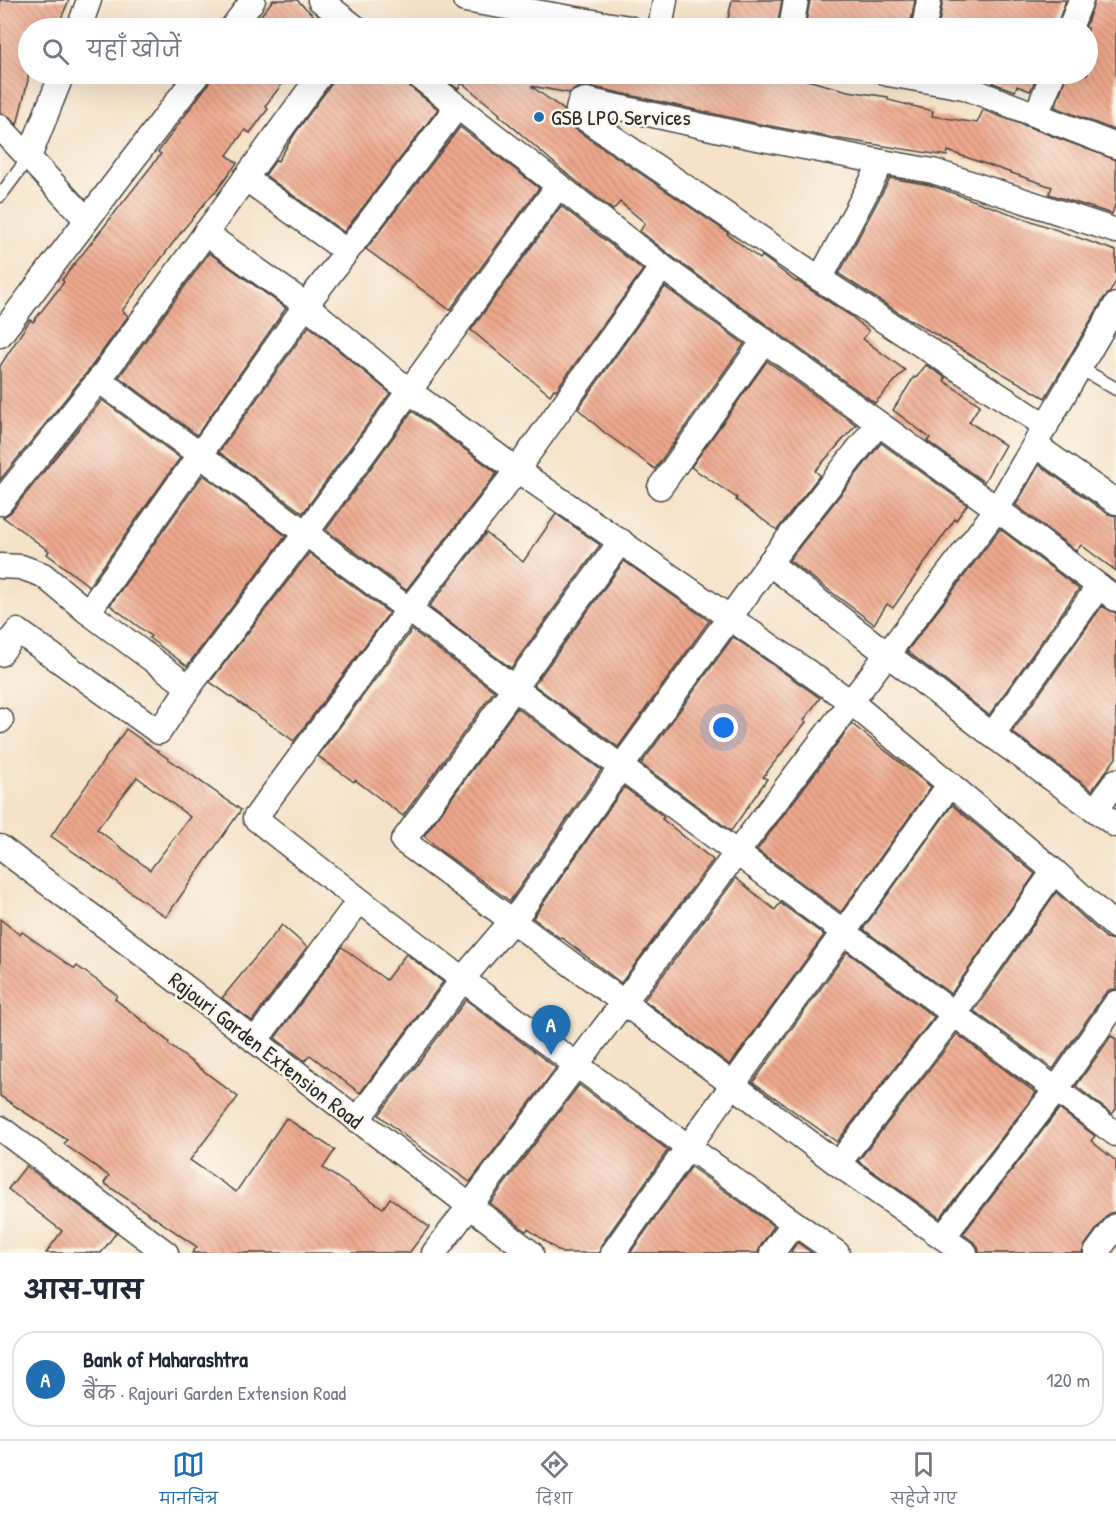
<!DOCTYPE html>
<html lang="hi">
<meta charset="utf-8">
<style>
:root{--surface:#fff;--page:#f2f2f3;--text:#1f2937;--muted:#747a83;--line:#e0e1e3;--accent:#1f6fb2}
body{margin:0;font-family:"Patrick Hand","Playpen Sans Deva",sans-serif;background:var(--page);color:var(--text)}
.you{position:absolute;left:724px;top:728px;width:21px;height:21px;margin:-15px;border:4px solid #fff;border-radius:50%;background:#1a73e8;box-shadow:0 0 0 9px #1a73e833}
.badge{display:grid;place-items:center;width:39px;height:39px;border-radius:50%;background:var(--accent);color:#fff;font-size:20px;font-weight:700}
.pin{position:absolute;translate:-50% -50px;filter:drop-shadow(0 2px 3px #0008)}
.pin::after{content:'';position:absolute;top:32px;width:21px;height:18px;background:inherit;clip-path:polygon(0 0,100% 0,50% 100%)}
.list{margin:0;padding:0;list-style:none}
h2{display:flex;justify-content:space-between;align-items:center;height:78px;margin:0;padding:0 24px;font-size:26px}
h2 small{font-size:20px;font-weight:400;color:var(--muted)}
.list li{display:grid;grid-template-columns:39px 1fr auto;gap:18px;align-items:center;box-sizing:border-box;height:96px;margin:0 12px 12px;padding:0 12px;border:2px solid var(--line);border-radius:24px}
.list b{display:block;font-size:22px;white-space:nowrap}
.list p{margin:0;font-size:20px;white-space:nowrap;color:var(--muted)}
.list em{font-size:20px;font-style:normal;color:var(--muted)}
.icon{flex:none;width:33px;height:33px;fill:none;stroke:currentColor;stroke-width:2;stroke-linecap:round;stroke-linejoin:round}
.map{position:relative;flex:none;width:1116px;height:1253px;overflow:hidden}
.search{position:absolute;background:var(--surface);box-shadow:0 6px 24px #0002;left:18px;right:18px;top:18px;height:66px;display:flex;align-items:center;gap:15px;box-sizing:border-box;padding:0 21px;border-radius:33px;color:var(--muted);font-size:22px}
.sheet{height:186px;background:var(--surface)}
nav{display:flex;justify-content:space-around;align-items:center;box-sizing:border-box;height:84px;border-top:2px solid var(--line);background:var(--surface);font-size:16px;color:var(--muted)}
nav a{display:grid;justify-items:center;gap:3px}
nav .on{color:var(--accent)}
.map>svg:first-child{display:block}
</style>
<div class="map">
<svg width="1116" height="1253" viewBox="0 0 1116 1253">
<defs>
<pattern id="building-back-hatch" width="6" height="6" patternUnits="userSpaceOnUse" patternTransform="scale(1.5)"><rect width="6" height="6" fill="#eea88d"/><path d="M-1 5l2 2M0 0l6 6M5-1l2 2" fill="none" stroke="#c18973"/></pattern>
</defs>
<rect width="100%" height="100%" fill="#fbf7ec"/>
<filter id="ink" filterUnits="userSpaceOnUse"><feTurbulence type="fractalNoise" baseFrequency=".0167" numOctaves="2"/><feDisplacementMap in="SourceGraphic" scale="12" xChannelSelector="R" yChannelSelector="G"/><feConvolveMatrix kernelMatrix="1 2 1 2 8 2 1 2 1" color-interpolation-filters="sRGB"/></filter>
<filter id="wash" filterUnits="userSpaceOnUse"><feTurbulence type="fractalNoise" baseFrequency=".008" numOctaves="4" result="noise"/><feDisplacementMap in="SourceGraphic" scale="24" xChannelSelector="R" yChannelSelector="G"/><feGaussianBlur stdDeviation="1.35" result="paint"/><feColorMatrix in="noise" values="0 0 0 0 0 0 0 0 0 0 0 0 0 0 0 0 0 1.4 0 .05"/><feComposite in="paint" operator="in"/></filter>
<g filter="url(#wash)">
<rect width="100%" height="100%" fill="#f5e2c8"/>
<g id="blocks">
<!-- building -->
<g fill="url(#building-back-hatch)" fill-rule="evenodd">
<path d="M0,0h69l-12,28h-29v52l-11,45 -7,-8 -10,-4z"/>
<path d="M273,0h24l30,28h-76z"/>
<path d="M732,0h50l-5,28h-51z"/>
<path d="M810,0h105l-5,28h-105z"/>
<path d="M943,0h123l-10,28h-118z"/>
<path d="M1095,0h21v131l-61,-24 12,-33h21v-46h-3z"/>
<path d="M212,74h78l-25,32 3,3 -18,24 -5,-3 -18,25 10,8 -22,30 -1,-1 -32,39 -60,80 6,5 -40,55 -88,109v-114l30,-46 3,2 31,-40 -2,-2 99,-126 -3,-2 51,-69z"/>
<path d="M335,74h55l9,6 1,-1 38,30 -94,123 -79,-57 11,-15 2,1 18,-29 37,-50z"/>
<path d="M445,74h327l27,4 49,13 40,6v3l45,11 -1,5 45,7 6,-13 133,50v42l-4,12 -63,-20 3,-7 -104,-36 -1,5 -113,-18 -79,-15 -166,-37h-8l-12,7 -38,-7 33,24 3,10 5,7 156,106 -1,1 33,25 2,-3 34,26 1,-1 54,35 18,15 -6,8 42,31 -30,33 -201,-145 -34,-27 5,-8 -25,-21 -7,8 -52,-41 -62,-54 1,-1 -38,-31 -4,6 -16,-12z"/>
<path d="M988,75v-1h50l-8,17 -13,-5 -2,5 -22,-8 2,-6z"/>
<path d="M460,127l79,61 -89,122 -84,-61z"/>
<path d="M890,178l40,7 186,66v30l-6,11 -6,6 -59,100 -143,-83 -63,-41z"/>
<path d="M561,206l82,64 -87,120 -2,-1 -4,6 -79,-65z"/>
<path d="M209,253l77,55 -89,127 -78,-58z"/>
<path d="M665,287l79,57 -89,125 -50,-36 -27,-24z"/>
<path d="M309,326l81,67 -87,120 -84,-61z"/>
<path d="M767,361l89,64 -41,46 5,4 -43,55 -41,-30 1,-2 -46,-31z"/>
<path d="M926,365l20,13 -2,3 36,24 -11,17 36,23 -21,37 -57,-41 3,-3 -37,-28 21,-33 2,1z"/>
<path d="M102,400l78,58 -91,128 -42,-32 2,-3 -46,-34 8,-5z"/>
<path d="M412,411l85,62 -91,117 -80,-60z"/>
<path d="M881,443l86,62 -11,15 -1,-1 -62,89 -6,-4 -13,20 -85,-64z"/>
<path d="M1039,465l69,49 8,2v55l-35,-26 -5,6 -60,-46z"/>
<path d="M203,475l83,61 -99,130 -38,-28 2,-2 -41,-31z"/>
<path d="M556,514l44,31 -89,123 -82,-61 57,-74 37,29z"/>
<path d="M1000,529l79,60 -90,126 -82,-64z"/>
<path d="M309,553l80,60 -95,128 -84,-59z"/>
<path d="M624,561l85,60 -91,126 -84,-62z"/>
<path d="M1102,606l14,7v145l-24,32 -80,-58z"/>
<path d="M412,630l82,61 -91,125 -48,-36 -1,2 -36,-26z"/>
<path d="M733,637l87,61 -16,22 2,2 -43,55 4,2 -36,52 -90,-67z"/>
<path d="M517,708l84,62 -91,131 -69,-50 -17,-15z"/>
<path d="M852,724l79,63 -90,125 -84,-62z"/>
<path d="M126,729l115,81 -75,107 -115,-81zM137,777l53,40 -40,53 -53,-41z"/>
<path d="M624,787l40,30 -2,2 51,41 -92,123 -60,-46 -1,1 -27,-20z"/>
<path d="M952,805l83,69 -84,120 -88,-65z"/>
<path d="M736,878l39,32 5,-7 44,32 -94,130 -86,-65z"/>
<path d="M1056,892l50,46 10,3v48l-7,1 -5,5 -51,74 -79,-58z"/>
<path d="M0,919l20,16 2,-3 53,37 2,-3 40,29 -2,4 54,43 -1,2 70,53 -48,63 46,32 50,-74 49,32 -12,18 60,40 7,-10 39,29 -20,26h-217l5,-6 -93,-64 5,-7 -45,-32 3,-4 -67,-44z"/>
<path d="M282,925l25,22 -55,74 -30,-23z"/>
<path d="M342,947l44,33 20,-26 37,28 -83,111 -50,-38 -5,6 -30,-23z"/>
<path d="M847,952l87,65 -97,125 -84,-60z"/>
<path d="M466,1000l90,68 -86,114 -60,-42 -31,-25z"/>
<path d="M957,1034l79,59 -96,125 -82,-57z"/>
<path d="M1111,1036l5,3v70l-4,5 -36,-28z"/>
<path d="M579,1085l89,65 -67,95 -2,8h-37l-34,-24 -2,2 -36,-28z"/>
<path d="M1059,1109l36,27 -4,5 25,20v51l-6,1 -5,5 -20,27 -3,8h-103l-1,-7 -4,-4 -11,-8z"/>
<path d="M26,1166l90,67 -15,20h-55l16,-22 -54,-42z"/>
<path d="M691,1167l83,59 -13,19 -3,8h-128z"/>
<path d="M797,1242l15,11h-22z"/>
</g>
</g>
</g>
<g filter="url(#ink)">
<use href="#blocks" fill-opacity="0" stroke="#494643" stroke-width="1.5"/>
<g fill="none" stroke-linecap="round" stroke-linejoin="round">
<defs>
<g id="service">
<path d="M0,196l29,-39"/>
<path d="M1080,368l36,21"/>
</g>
<g id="minor">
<path d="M320,0l36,28"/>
<path d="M465,0l164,28"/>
<path d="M79,28l10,-28"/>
<path d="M232,28l21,-28"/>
<path d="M660,28l5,-28"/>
<path d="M791,28l5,-28"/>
<path d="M924,28l5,-28"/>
<path d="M1070,28l11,-28"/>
<path d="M416,74l249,195 332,240 119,90"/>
<path d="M888,74l76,13 152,59"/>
<path d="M1036,115l17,-41"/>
<path d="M0,127l87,93 -87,115"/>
<path d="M29,157l33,-83"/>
<path d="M245,178l101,73"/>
<path d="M87,220l111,-146"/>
<path d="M205,233l101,72 103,86 108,79 334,232 203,169 62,56"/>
<path d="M662,267l-151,211 -102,131 -154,209c190,151 384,296 582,435"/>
<path d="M820,279l-240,-164 -2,-5 2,-8 6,-2 166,37 130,25"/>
<path d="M99,380l1017,754"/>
<path d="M1046,426l-226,-147 62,-117 51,9 183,60"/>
<path d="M1035,445l81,57"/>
<path d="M660,487l104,-146"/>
<path d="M0,503l99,-123 222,-306"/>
<path d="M621,541l-218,300 220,161 215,162 127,89"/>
<path d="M769,563l223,172 124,90"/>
<path d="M0,566l21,1 22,8 45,37 101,75"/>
<path d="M88,612l218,-307 151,-198"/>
<path d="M0,654l18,-23 141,101 30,-45 117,-154 252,-347"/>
<path d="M0,721l1,-1"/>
<path d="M992,735l107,-149"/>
<path d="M1096,809l20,-28"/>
<path d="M0,847l150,113 381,293"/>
<path d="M255,1041l104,-140"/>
<path d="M357,1120l113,-150 52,-61 99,-142 109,-150 46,-63 102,-130"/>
<path d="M0,1128l166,125"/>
<path d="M838,1164l116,-150 100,-143"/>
<path d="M943,1237l113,-147 60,-87"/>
<path d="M434,1253l563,-744 119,-204"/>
<path d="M613,1253c110,-158 226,-312 337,-469"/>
<path d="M772,1253l22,-30"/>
<path d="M1096,1253l20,-27"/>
</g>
</defs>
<!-- service casing -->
<use href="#service" stroke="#494643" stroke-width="15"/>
<!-- minor casing -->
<use href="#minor" stroke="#494643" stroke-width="27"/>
<!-- service -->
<use href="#service" stroke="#fff" stroke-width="12"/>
<!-- minor -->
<use href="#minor" stroke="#fff" stroke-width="24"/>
</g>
</g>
<!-- markers -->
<circle fill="#1f6fb2" stroke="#fbf7ec" stroke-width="2" cx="539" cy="117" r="6"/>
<g text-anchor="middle" stroke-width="5" stroke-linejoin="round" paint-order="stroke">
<!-- poi labels -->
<g font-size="22" fill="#2b2b2b" stroke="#fbf7ec" text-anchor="start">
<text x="551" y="125">GSB LPO Services</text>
</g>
<!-- street labels -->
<g font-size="22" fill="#2b2b2b" stroke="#fbf7ec">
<text transform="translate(266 1050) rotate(38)" y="8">Rajouri Garden Extension Road</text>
</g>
</g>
</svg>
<div class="you"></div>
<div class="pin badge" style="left:551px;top:1055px">A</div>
<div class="search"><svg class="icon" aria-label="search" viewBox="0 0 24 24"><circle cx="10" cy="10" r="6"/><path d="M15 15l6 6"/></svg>यहाँ खोजें</div>
</div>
<section class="sheet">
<h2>आस-पास<small></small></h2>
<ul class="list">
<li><span class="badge">A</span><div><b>Bank of Maharashtra</b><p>बैंक · Rajouri Garden Extension Road</p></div><em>120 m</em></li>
</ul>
</section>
<nav>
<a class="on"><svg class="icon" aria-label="map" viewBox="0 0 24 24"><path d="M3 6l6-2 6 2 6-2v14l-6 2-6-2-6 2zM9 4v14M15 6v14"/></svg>मानचित्र</a>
<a><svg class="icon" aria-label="directions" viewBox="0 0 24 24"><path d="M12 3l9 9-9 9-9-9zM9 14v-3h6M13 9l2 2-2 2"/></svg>दिशा</a>
<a><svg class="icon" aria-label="saved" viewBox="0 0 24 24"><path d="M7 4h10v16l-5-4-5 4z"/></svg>सहेजे गए</a>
</nav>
